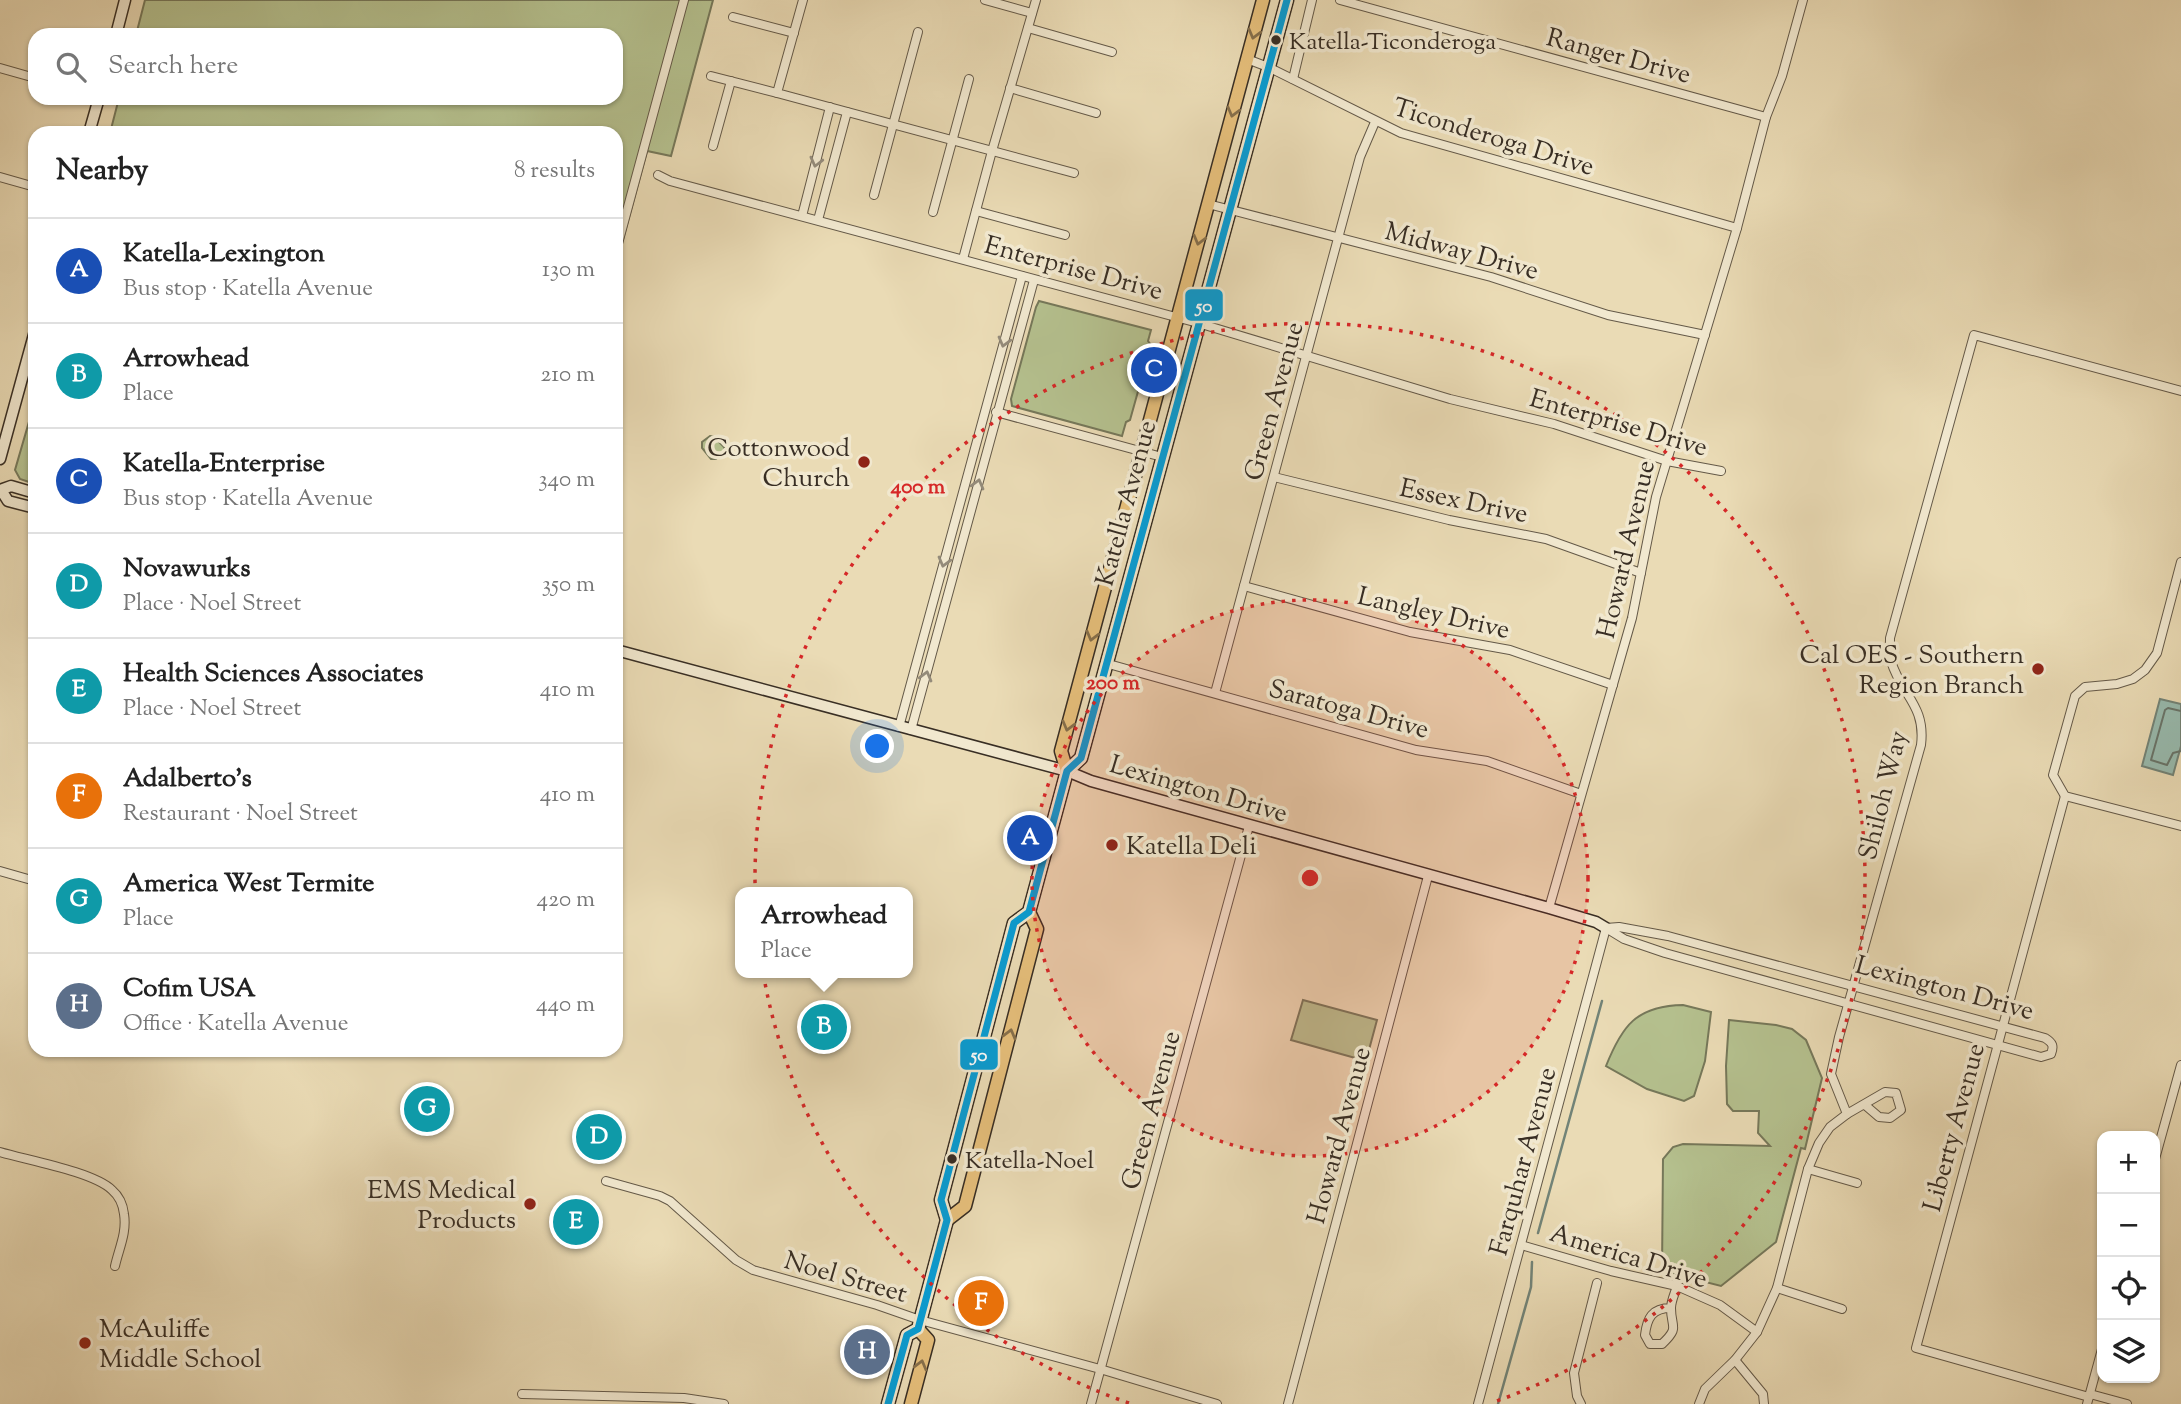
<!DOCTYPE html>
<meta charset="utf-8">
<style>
:root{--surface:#fff;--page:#f6f6f6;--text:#222;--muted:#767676;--line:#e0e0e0;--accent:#1a73e8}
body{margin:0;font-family:"Sorts Mill Goudy",serif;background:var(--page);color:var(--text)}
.controls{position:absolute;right:21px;bottom:21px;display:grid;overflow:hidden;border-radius:14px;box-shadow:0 2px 5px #0004}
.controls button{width:63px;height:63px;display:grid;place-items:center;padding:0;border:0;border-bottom:2px solid var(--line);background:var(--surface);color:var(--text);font:35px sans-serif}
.you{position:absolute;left:878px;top:747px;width:24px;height:24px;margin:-18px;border:5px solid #fff;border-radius:50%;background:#1a73e8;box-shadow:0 0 0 10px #1a73e833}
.badge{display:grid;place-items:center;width:46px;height:46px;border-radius:50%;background:var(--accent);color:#fff;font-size:23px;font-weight:700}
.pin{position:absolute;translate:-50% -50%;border:4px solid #fff;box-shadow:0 2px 7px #0006}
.popup{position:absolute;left:735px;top:887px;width:178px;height:91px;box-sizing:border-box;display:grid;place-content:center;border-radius:14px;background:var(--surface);filter:drop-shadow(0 2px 5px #0005);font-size:23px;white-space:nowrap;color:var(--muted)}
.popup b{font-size:26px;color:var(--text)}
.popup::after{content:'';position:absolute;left:50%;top:100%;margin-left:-14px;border:14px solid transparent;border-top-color:var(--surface)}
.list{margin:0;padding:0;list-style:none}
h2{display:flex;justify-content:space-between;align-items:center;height:91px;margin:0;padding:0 28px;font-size:30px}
h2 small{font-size:23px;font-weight:400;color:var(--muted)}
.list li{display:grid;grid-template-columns:46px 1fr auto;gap:21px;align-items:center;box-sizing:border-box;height:105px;padding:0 28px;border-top:2px solid var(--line)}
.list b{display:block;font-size:26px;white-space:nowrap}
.list p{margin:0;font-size:23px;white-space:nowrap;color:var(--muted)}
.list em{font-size:23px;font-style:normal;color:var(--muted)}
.icon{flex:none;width:38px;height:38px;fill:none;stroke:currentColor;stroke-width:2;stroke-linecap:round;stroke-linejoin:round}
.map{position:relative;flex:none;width:2181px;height:1404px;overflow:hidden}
.search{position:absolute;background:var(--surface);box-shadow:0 2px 5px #0004;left:28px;top:28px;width:595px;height:77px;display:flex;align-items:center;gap:18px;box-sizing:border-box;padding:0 24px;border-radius:21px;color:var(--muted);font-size:26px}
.panel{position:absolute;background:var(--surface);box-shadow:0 2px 5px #0004;left:28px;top:126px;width:595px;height:931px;border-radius:21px}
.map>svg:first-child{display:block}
</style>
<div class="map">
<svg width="2181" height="1404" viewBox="0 0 2181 1404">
<rect width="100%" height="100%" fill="#eadbb5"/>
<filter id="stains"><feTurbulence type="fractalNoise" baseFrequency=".00286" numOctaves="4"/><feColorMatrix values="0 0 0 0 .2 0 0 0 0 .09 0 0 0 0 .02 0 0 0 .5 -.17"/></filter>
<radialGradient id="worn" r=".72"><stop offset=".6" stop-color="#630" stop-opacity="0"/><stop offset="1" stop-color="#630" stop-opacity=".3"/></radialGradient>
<!-- green -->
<g fill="#b5c18f" stroke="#76785a" stroke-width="2">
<path d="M145,0h568l-42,156 -24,-5 -31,114v-132h-506l9,-35h497v-63h-480z"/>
<path d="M1039,301l112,29 -3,11 3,4 -21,75 -4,2 -4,14 -110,-30 -1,-7 25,-92z"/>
<path d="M35,401v83l-15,-5 -5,-9z"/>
<path d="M710,436l4,1 10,10v5l-8,7h-5l-9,-11v-6z"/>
<path d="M1303,1000l74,20 -11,41 -75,-21z"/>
<path d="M1683,1005l28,7 -6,49 -11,35 -10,5 -37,-12 -41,-23c16,-40 30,-60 77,-61z"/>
<path d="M1729,1020l47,5 16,4 14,11 16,38 -17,71 -4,-1 -25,94 -55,44 -59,-15 1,-112 10,-12 10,-3 87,2 -12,-13 1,-22h-26l-6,-7 -1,-38z"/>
</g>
<!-- water -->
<path fill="#98bbaf" stroke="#728377" stroke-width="2" d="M2160,699l21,5v42l-8,29 -31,-9z"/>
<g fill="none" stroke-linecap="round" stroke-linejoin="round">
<!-- shore -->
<path stroke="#68746a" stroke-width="2" d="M2181,711l-13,-3 -3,2 -14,50 16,5 6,-12 8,-2"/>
<!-- stream -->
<g stroke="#728377" stroke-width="2.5">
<path d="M1538,1233l64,-232"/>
<path d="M1498,1404l33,-117 1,-25"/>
</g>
<defs>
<g id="street">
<path d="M803,0l-26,93 297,80"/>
<path d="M985,0l47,13"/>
<path d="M1340,0l426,117"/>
<path d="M733,17l61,16"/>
<path d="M1028,28l84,24"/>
<path d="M1247,59l21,8 133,66 336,95"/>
<path d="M0,68l28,8"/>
<path d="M711,76l66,17"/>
<path d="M1293,79l19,-79"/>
<path d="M1010,88l86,25"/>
<path d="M713,146l18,-65"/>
<path d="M658,175l12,6 528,142 252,76 104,25 113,37 54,10"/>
<path d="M0,177l35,10"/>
<path d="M874,195l44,-163"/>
<path d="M1208,204l283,73 117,38 97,20"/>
<path d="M976,211l89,24"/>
<path d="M933,212l36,-133"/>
<path d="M802,216l28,-109"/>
<path d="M818,220l29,-108"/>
<path d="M616,251l68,-251"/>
<path d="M963,259l29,-108 44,-151"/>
<path d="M996,412l166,45"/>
<path d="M1274,477l175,43 97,19 95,34"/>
<path d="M2181,562l-24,91 -12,17 -12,9 -16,5 -32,3 -10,9 -22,79 12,21 116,30"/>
<path d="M1244,586l166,46 100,18 103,35"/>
<path d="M1105,663l311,87 71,11 94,33"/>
<path d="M1215,693l145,-536 15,-35"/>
<path d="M899,727l123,-451"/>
<path d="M911,730l123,-450"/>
<path d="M2065,796l-149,552 173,49"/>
<path d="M0,871l35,10"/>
<path d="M1549,908l83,-290 24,-121 81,-269 29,-111 16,-41 21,-76"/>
<path d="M1619,927l49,9 377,102c8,5 9,8 6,16l-10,3 -376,-104 -41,-14 -18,-11z"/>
<path d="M1847,1114l38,-22 11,1 5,17 -11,8 -11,-1 -14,-12"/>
<path d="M0,1152c27,8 94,20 112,38 7,6 11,15 12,24 3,19 -5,34 -9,52"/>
<path d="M2155,1159l26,-94"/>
<path d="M1808,1169l49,14"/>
<path d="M606,1181l54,15 10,5 66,59 17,10 124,35 43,15 180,49 117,35"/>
<path d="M1521,1245l90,26 66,15 43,19 37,27"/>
<path d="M1777,1288l65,21"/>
<path d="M1671,1308c-19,0 -24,10 -26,27l5,9h12c18,-17 9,-16 9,-36 0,-7 4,-15 6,-22"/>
<path d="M1735,1360l28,34 1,10"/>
<path d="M522,1394l162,4 40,6"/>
<path d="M2090,1394l37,10"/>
<path d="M1091,1404l158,-578"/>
<path d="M1288,1404l140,-528"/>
<path d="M1478,1404l128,-476"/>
<path d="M1581,1404l-4,-8 -3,-23 23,-90"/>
<path d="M1699,1404l6,-15 30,-29 22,-28 20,-44 31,-119 11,-26 11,-16 17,-13 -16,-40 8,-37 82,-292c5,-40 -20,-50 -30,-84 -2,-7 -1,-15 -1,-23l84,-303 207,56"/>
<path d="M2087,1404l15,-55"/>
</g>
<g id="secondary">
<path d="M116,35l9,-35"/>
<path d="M89,133l10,-35"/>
<path d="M0,459l35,-128"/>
<path d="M0,490l11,-4 24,7"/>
<path d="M1,490l7,11 27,7"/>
<path d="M616,650l451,121 24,10 458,127 47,14 10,6"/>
</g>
<g id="primary">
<path d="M1067,771l-6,-20 202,-751"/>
<path d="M947,1220l18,-14 72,-277 -8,-17"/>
<path d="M888,1404l19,-69 11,-6 29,-109 -6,-20 73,-277 15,-11 38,-141 14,-13 206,-758"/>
<path d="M911,1404l17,-64 -10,-11"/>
</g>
</defs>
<!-- street casing -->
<use href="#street" stroke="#645948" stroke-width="10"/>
<!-- secondary casing -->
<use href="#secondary" stroke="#382e24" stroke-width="13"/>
<!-- primary casing -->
<use href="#primary" stroke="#382e24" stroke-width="15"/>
<!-- street -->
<use href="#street" stroke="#f1e8cf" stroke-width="8"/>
<!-- secondary -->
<use href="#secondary" stroke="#f1e8cf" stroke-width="10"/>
<!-- primary -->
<use href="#primary" stroke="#e5be7a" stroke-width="12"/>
<defs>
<path id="bus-1" d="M888,1404l19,-69 11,-6 29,-109 -6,-20 73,-277 15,-11 38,-141 14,-13 206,-758"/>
</defs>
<!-- bus-1 casing -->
<use href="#bus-1" stroke="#f1e8cf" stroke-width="12"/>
<!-- bus-1 -->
<use href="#bus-1" stroke="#089cd3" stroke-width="7"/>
</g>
<!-- one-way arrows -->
<defs><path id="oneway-chevron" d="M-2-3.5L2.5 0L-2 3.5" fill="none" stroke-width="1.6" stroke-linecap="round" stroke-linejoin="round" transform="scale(1.75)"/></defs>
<g stroke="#866f4b">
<use href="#oneway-chevron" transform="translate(1254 34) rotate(105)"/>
<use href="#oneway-chevron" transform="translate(1233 112) rotate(105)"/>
<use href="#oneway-chevron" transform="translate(1199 240) rotate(105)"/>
<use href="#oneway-chevron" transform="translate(1092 636) rotate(105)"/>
<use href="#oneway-chevron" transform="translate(1068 726) rotate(105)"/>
<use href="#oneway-chevron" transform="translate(1010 1034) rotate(-75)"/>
<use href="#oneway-chevron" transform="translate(921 1365) rotate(-75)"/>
</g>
<g stroke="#948b7a">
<use href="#oneway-chevron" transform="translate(816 162) rotate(104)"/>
<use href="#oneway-chevron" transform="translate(1004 342) rotate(105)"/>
<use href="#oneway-chevron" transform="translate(978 484) rotate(-75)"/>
<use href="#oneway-chevron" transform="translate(944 562) rotate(105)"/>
<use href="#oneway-chevron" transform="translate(926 676) rotate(-75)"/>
</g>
<!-- distance rings -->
<circle cx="1310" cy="878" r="278" fill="#d62828" fill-opacity=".12"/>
<g fill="none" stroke="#d62828" stroke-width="3.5" stroke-dasharray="3.5 7">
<circle cx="1310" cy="878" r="278"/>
<path d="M1129 1403A555 555 0 1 1 1491 1403"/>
</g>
<!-- markers -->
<g fill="#382e24" stroke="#f1e8cf" stroke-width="2.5">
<circle cx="1276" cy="40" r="6"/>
<circle cx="952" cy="1159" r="6"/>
</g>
<g fill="#8f2418" stroke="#f1e8cf" stroke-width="2.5">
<circle cx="864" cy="462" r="7"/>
<circle cx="2038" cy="669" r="7"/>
<circle cx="1112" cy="845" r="7"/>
<circle cx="530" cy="1204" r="7"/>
<circle cx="85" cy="1343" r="7"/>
</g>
<g text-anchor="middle" stroke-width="7" stroke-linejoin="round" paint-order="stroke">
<!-- bus labels -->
<g font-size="24" fill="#382e24" stroke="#f1e8cf" text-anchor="start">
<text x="1289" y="49">Katella-Ticonderoga</text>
<text x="965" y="1168">Katella-Noel</text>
</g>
<!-- street labels -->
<g font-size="26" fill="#382e24" stroke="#f1e8cf">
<text transform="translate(1619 55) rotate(15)" y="9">Ranger Drive</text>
<text transform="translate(1494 136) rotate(17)" y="9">Ticonderoga Drive</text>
<text transform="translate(1462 250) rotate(15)" y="9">Midway Drive</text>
<text transform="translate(1074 267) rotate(15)" y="9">Enterprise Drive</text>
<text transform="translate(1273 401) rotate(-75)" y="9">Green Avenue</text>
<text transform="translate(1619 422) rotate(16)" y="9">Enterprise Drive</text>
<text transform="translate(1464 500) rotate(12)" y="9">Essex Drive</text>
<text transform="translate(1125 503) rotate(-75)" y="9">Katella Avenue</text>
<text transform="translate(1625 549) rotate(-77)" y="9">Howard Avenue</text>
<text transform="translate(1434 612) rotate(13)" y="9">Langley Drive</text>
<text transform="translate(1349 708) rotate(15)" y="9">Saratoga Drive</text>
<text transform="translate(1199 788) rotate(16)" y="9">Lexington Drive</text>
<text transform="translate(1882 795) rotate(-76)" y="9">Shiloh Way</text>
<text transform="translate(1945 987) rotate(15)" y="9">Lexington Drive</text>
<text transform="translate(1150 1110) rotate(-75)" y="9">Green Avenue</text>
<text transform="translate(1953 1127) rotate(-75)" y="9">Liberty Avenue</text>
<text transform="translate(1338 1135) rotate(-75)" y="9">Howard Avenue</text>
<text transform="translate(1522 1161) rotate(-75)" y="9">Farquhar Avenue</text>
<text transform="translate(1629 1255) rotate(17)" y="9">America Drive</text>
<text transform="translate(846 1276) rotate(16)" y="9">Noel Street</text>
</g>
<!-- poi labels -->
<g font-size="26" fill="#382e24" stroke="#f1e8cf" text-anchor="end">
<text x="850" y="456">Cottonwood<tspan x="850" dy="30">Church</tspan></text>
<text x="2024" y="663">Cal OES - Southern<tspan x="2024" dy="30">Region Branch</tspan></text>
<text x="1126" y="854" text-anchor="start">Katella Deli</text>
<text x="516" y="1198">EMS Medical<tspan x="516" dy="30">Products</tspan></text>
<text x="99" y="1337" text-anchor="start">McAuliffe<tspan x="99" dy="30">Middle School</tspan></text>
</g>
</g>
<circle cx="1310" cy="878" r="10" fill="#d62828" stroke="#f1e8cf" stroke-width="3.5"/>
<g font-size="21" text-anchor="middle" font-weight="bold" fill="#d62828" stroke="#f1e8cf" stroke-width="7" stroke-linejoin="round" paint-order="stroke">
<text x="918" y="493">400 m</text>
<text x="1113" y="689">200 m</text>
</g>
<g stroke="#f1e8cf" stroke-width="2.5">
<rect x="1184" y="288" width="40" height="34" rx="7" fill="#089cd3"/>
<rect x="959" y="1038" width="40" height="33" rx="7" fill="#089cd3"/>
</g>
<g font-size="19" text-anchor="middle" font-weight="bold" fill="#fff">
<text x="1204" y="312">50</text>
<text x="979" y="1061">50</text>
</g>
<rect width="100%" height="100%" filter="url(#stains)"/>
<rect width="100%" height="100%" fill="url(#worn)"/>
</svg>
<div class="controls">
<button>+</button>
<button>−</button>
<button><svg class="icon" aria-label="locate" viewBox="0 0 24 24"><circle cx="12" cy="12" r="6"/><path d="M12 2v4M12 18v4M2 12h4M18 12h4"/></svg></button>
<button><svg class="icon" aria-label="layers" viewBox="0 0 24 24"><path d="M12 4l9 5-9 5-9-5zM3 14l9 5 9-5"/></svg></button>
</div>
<div class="you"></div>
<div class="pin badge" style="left:1030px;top:838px;background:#1a4fb4">A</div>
<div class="pin badge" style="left:824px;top:1027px;background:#0f9aa8">B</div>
<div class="popup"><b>Arrowhead</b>Place</div>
<div class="pin badge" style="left:1154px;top:370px;background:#1a4fb4">C</div>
<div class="pin badge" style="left:599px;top:1137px;background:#0f9aa8">D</div>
<div class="pin badge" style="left:576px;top:1222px;background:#0f9aa8">E</div>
<div class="pin badge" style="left:981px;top:1303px;background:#e8710a">F</div>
<div class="pin badge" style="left:427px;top:1109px;background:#0f9aa8">G</div>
<div class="pin badge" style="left:867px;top:1352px;background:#5c6f8a">H</div>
<div class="search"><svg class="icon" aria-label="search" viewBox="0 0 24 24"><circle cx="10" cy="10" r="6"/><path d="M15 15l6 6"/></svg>Search here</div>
<section class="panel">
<h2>Nearby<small>8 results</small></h2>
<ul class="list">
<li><span class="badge" style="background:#1a4fb4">A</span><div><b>Katella-Lexington</b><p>Bus stop · Katella Avenue</p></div><em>130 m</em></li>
<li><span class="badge" style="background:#0f9aa8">B</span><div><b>Arrowhead</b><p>Place</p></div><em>210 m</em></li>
<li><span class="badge" style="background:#1a4fb4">C</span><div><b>Katella-Enterprise</b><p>Bus stop · Katella Avenue</p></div><em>340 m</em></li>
<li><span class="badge" style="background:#0f9aa8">D</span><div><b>Novawurks</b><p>Place · Noel Street</p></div><em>350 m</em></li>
<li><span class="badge" style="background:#0f9aa8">E</span><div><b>Health Sciences Associates</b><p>Place · Noel Street</p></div><em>410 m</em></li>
<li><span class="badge" style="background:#e8710a">F</span><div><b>Adalberto's</b><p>Restaurant · Noel Street</p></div><em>410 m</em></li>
<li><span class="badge" style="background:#0f9aa8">G</span><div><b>America West Termite</b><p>Place</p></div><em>420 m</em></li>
<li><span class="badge" style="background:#5c6f8a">H</span><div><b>Cofim USA</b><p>Office · Katella Avenue</p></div><em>440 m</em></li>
</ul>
</section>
</div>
